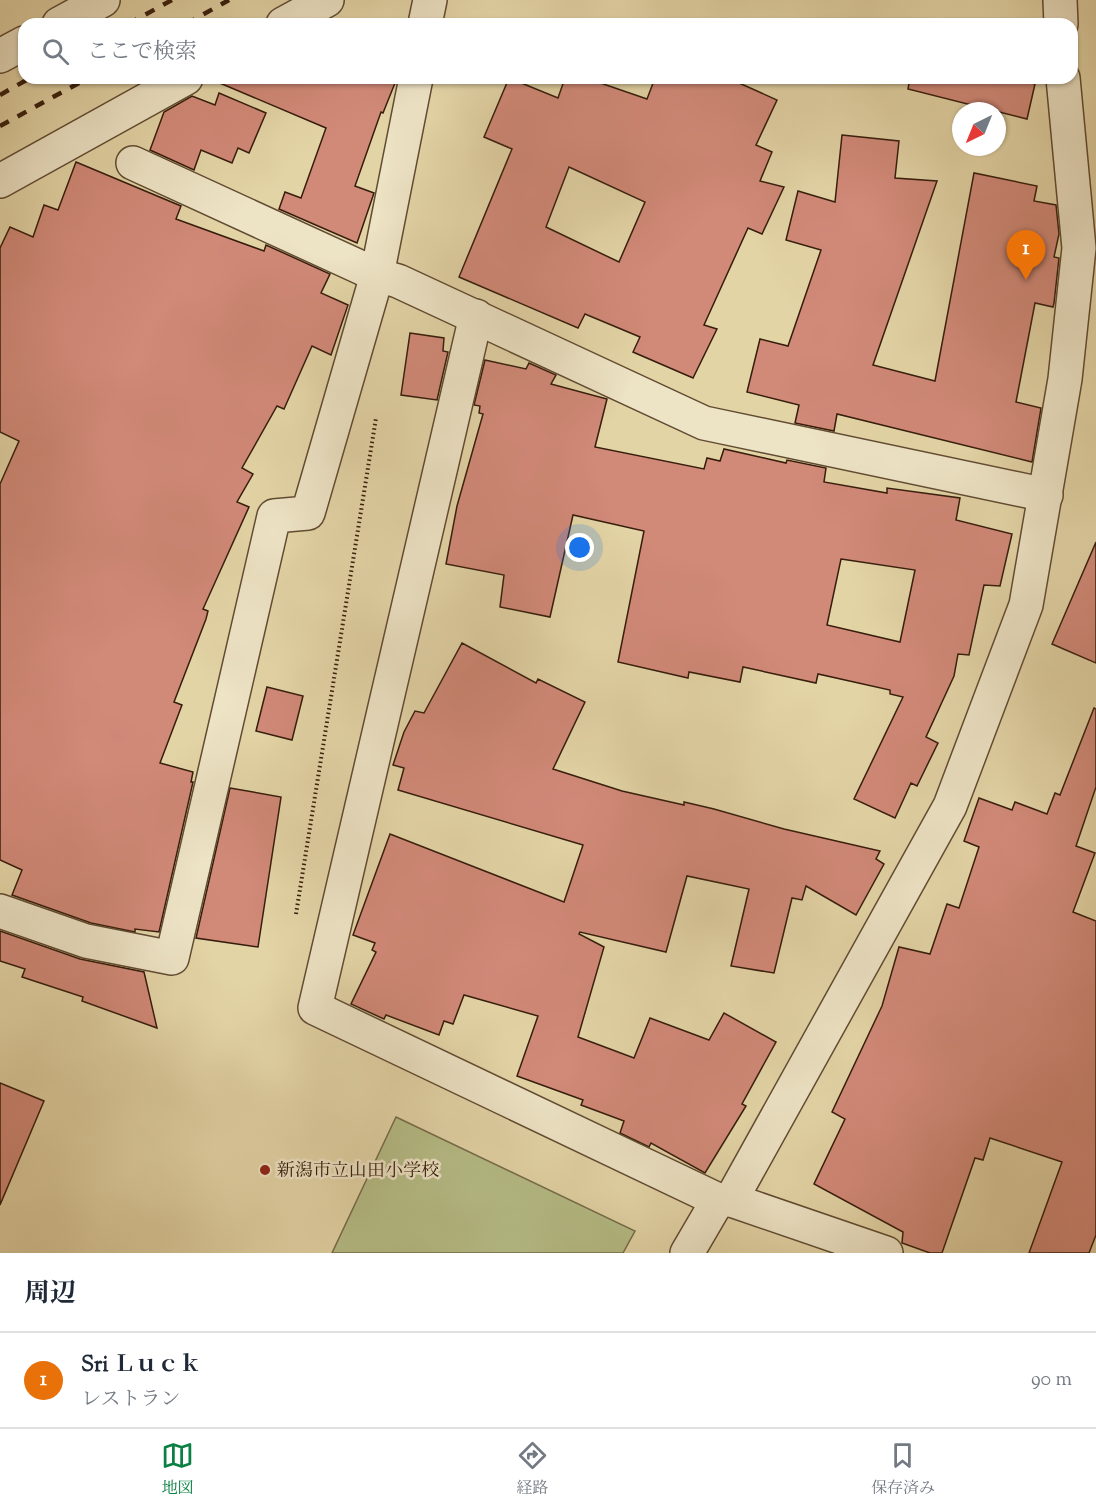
<!DOCTYPE html>
<html lang="ja">
<meta charset="utf-8">
<style>
:root{--surface:#fff;--page:#f2f2f3;--text:#1f2937;--muted:#747a83;--line:#e0e1e3;--accent:#0b8043}
body{margin:0;font-family:"Sorts Mill Goudy","Noto Serif JP",serif;background:var(--page);color:var(--text)}
.compass{position:absolute;left:952px;top:102px;width:54px;height:54px;border-radius:50%;background:var(--surface);box-shadow:0 2px 4px #0004;rotate:223deg}
.you{position:absolute;left:580px;top:548px;width:21px;height:21px;margin:-15px;border:4px solid #fff;border-radius:50%;background:#1a73e8;box-shadow:0 0 0 9px #1a73e833}
.badge{display:grid;place-items:center;width:39px;height:39px;border-radius:50%;background:var(--accent);color:#fff;font-size:20px;font-weight:700}
.pin{position:absolute;translate:-50% -50px;filter:drop-shadow(0 2px 3px #0008)}
.pin::after{content:'';position:absolute;top:32px;width:21px;height:18px;background:inherit;clip-path:polygon(0 0,100% 0,50% 100%)}
.list{margin:0;padding:0;list-style:none}
h2{display:flex;justify-content:space-between;align-items:center;height:78px;margin:0;padding:0 24px;font-size:26px}
h2 small{font-size:20px;font-weight:400;color:var(--muted)}
.list li{display:grid;grid-template-columns:39px 1fr auto;gap:18px;align-items:center;box-sizing:border-box;height:96px;padding:0 24px;border-top:2px solid var(--line)}
.list b{display:block;font-size:22px;white-space:nowrap}
.list p{margin:0;font-size:20px;white-space:nowrap;color:var(--muted)}
.list em{font-size:20px;font-style:normal;color:var(--muted)}
.icon{flex:none;width:33px;height:33px;fill:none;stroke:currentColor;stroke-width:2;stroke-linecap:round;stroke-linejoin:round}
.map{position:relative;flex:none;width:1096px;height:1253px;overflow:hidden}
.search{position:absolute;background:var(--surface);box-shadow:0 2px 4px #0004;left:18px;right:18px;top:18px;height:66px;display:flex;align-items:center;gap:15px;box-sizing:border-box;padding:0 21px;border-radius:18px;color:var(--muted);font-size:22px}
.sheet{height:174px;background:var(--surface)}
nav{display:flex;justify-content:space-around;align-items:center;box-sizing:border-box;height:84px;border-top:2px solid var(--line);background:var(--surface);font-size:16px;color:var(--muted)}
nav a{display:grid;justify-items:center;gap:3px}
nav .on{color:var(--accent)}
.map>svg:first-child{display:block}
</style>
<div class="map">
<svg width="1096" height="1253" viewBox="0 0 1096 1253">
<rect width="100%" height="100%" fill="#e3d4a6"/>
<filter id="stains"><feTurbulence type="fractalNoise" baseFrequency=".00333" numOctaves="4"/><feColorMatrix values="0 0 0 0 .2 0 0 0 0 .09 0 0 0 0 .02 0 0 0 .5 -.17"/></filter>
<radialGradient id="worn" r=".72"><stop offset=".6" stop-color="#630" stop-opacity="0"/><stop offset="1" stop-color="#630" stop-opacity=".3"/></radialGradient>
<!-- green -->
<path fill="#b5bc86" stroke="#766c49" stroke-width="1.5" d="M396,1117l239,114 -12,22h-291z"/>
<!-- building -->
<g fill="#d18978" stroke="#361d0c" stroke-width="1.5" fill-rule="evenodd">
<path d="M208,78h189l-14,35 -2,-1 -26,74 19,7 -17,50 -78,-34 6,-17 16,6 25,-70z"/>
<path d="M509,78l49,20 7,-20h21l61,21 8,-21h73l49,22 -21,45 16,7 -12,29 24,6 -22,47 -14,-6 -44,97 13,4 -24,49 -60,-26 7,-15 -55,-23 -7,14 -119,-51 53,-128 -28,-12zM569,167l76,35 -26,60 -73,-35z"/>
<path d="M910,78h104l21,6 -8,35 -119,-30z"/>
<path d="M219,93l47,20 -17,40 -11,-5 -6,15 -31,-13 -7,20 -44,-20 14,-38 28,-16 23,9z"/>
<path d="M842,135l57,6 -4,37 42,3 -64,184 62,16 39,-208 63,13 -3,15 22,4 3,29 -5,23 5,1 -5,45 -1,4 -18,-4 -19,99 25,6 -9,54 -195,-48 -3,17 -39,-8 4,-18 -52,-13 13,-53 28,7 33,-96 -35,-10 12,-49 37,11z"/>
<path d="M76,162l105,44 -5,13 88,32 2,-6 64,29 -9,19 27,12 -17,50 -19,-9 -28,63 -7,-3 -35,62 11,6 -16,28 12,5 -46,102 5,2 -2,8 -32,83 8,3 -22,58 33,9 -2,10h2l-34,150 -24,-3v3l-44,-9 -79,-28 10,-25 -22,-10v-376l19,-43 -19,-9v-184l10,-21 23,10 11,-32 14,5z"/>
<path d="M410,333l34,5 -1,13 5,1 -11,48 -36,-5z"/>
<path d="M485,360l41,9 3,-6 27,12 -5,9 56,15 -12,48 109,22 3,-11 13,3 4,-12 62,14 1,-3 39,8 -2,14 63,11v-5l73,10 -4,22 56,14 -12,52 -16,-1 -15,70 -11,-1 -4,22 -28,61 12,6 -21,43 -6,-3 -16,35 -41,-19 49,-102 -13,-3v-4l-72,-16 -2,9 -73,-16 -3,15 -51,-10 -1,6 -70,-16 26,-131 -71,-16 -23,102 -50,-10 4,-32 -58,-11 11,-58 26,-92 -4,-1 1,-7 -6,-1zM841,559l74,11 -15,72 -73,-17z"/>
<path d="M1096,542v121l-44,-19z"/>
<path d="M462,643l74,40 2,-4 47,23 -32,67 69,22 62,14v-3l30,7 70,20 96,22 -4,8 8,5 -28,51 -50,-29 -4,14 -10,-2 -18,75 -43,-7 18,-77 -62,-13 -21,76 -86,-20 -1,2 25,13 -26,90 56,21 16,-40 59,22 15,-27 52,29 -34,62 4,2 -41,67 -54,-30 -2,4 -29,-14 4,-12 -43,-16 2,-5 -66,-24 21,-60 -74,-21 -11,29 -9,-3 -5,14 -53,-20 -2,4 -33,-15 25,-52 -4,-2 3,-7 -22,-8 37,-101 174,68 19,-57 -185,-55 6,-22 -11,-3 11,-33 11,-21 9,2z"/>
<path d="M267,687l36,9 -11,44 -36,-9z"/>
<path d="M1094,708l2,1v78l-20,59 19,7 -22,59 23,9v314l-7,18h-60l33,-91 -72,-24 -7,22 -8,-2 -33,95h-12l-28,-10 1,-11 -89,-48 31,-65 -13,-7 50,-106 17,-59 31,7 17,-50 12,4 20,-61 -15,-6 15,-43 33,12 3,-8 32,12 8,-21 5,2z"/>
<path d="M230,788l51,9 -23,150 -62,-9z"/>
<path d="M0,931l80,28 64,13 13,56 -75,-27 1,-4 -61,-20 3,-8 -25,-8z"/>
<path d="M0,1083l44,18 -44,104z"/>
</g>
<g fill="none" stroke-linecap="round" stroke-linejoin="round">
<defs>
<g id="minor">
<path d="M1060,0l1,24"/>
<path d="M59,24l44,-24"/>
<path d="M283,24l44,-24"/>
<path d="M425,24l5,-24"/>
<path d="M0,56l24,-13"/>
<path d="M133,163l244,112 21,6 306,142 342,72"/>
<path d="M0,181l186,-103"/>
<path d="M476,316l-161,692 403,192h13l155,53"/>
<path d="M0,911l86,30 86,17 102,-442 34,-3 69,-238 39,-197"/>
<path d="M731,1200l219,-394 76,-201 39,-226 14,-131 -16,-170"/>
<path d="M687,1253l31,-53"/>
</g>
</defs>
<!-- minor casing -->
<use href="#minor" stroke="#614b32" stroke-width="36"/>
<!-- path -->
<path stroke="#361d0c" stroke-width="4" stroke-dasharray="1.5 3" stroke-linecap="butt" d="M296,914l80,-496"/>
<!-- minor -->
<use href="#minor" stroke="#ede3c5" stroke-width="33"/>
<!-- rail -->
<g stroke="#361d0c" stroke-width="4.5" stroke-dasharray="10 10" stroke-linecap="butt">
<path d="M128,24l44,-24"/>
<path d="M186,24l43,-24"/>
<path d="M0,95l30,-17"/>
<path d="M0,126l88,-48"/>
</g>
</g>
<!-- markers -->
<circle fill="#8f2418" stroke="#ede3c5" stroke-width="2" cx="265" cy="1170" r="6"/>
<g text-anchor="middle" stroke-width="5" stroke-linejoin="round" paint-order="stroke">
<!-- poi labels -->
<g font-size="18" fill="#361d0c" stroke="#ede3c5" text-anchor="start">
<text x="277" y="1176">新潟市立山田小学校</text>
</g>
</g>
<rect width="100%" height="100%" filter="url(#stains)"/>
<rect width="100%" height="100%" fill="url(#worn)"/>
</svg>
<svg class="compass" viewBox="-18 -18 36 36"><path d="M0-13l5 13h-10z" fill="#e53935"/><path d="M0 13l5-13h-10z" fill="#747a83"/></svg>
<div class="you"></div>
<div class="pin badge" style="left:1026px;top:280px;background:#e8710a">1</div>
<div class="search"><svg class="icon" aria-label="search" viewBox="0 0 24 24"><circle cx="10" cy="10" r="6"/><path d="M15 15l6 6"/></svg>ここで検索</div>
</div>
<section class="sheet">
<h2>周辺<small></small></h2>
<ul class="list">
<li><span class="badge" style="background:#e8710a">1</span><div><b>Sri Ｌｕｃｋ</b><p>レストラン</p></div><em>90 m</em></li>
</ul>
</section>
<nav>
<a class="on"><svg class="icon" aria-label="map" viewBox="0 0 24 24"><path d="M3 6l6-2 6 2 6-2v14l-6 2-6-2-6 2zM9 4v14M15 6v14"/></svg>地図</a>
<a><svg class="icon" aria-label="directions" viewBox="0 0 24 24"><path d="M12 3l9 9-9 9-9-9zM9 14v-3h6M13 9l2 2-2 2"/></svg>経路</a>
<a><svg class="icon" aria-label="saved" viewBox="0 0 24 24"><path d="M7 4h10v16l-5-4-5 4z"/></svg>保存済み</a>
</nav>
